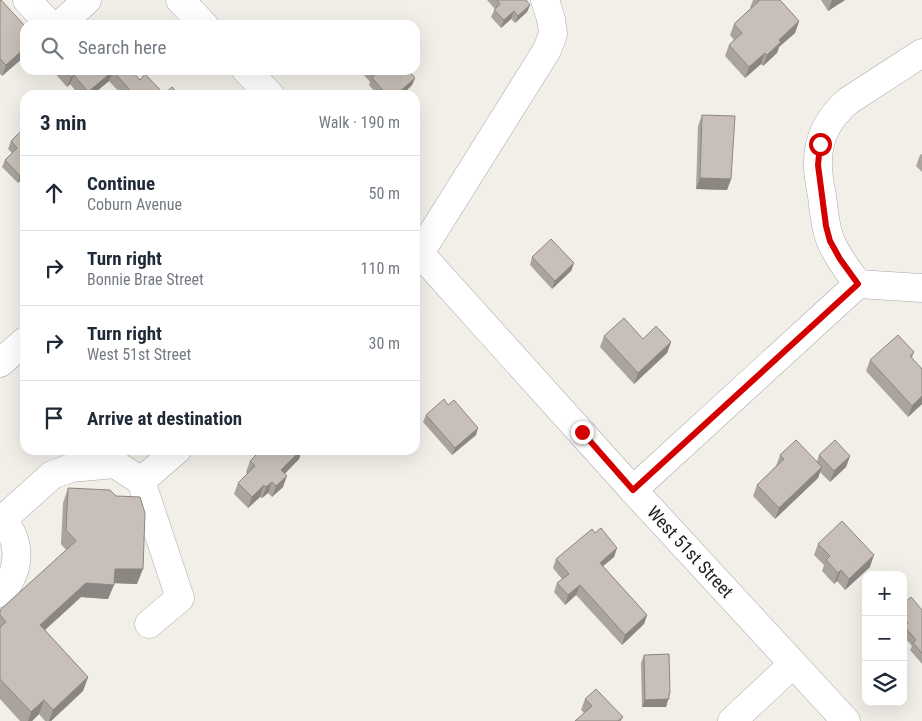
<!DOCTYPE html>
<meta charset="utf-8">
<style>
:root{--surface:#fff;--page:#f2f2f3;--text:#1f2937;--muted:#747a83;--line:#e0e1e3}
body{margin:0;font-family:"Roboto Condensed",sans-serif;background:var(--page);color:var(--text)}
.controls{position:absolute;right:15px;bottom:15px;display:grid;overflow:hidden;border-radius:10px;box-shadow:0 5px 20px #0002}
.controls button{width:45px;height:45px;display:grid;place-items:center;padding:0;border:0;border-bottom:1px solid var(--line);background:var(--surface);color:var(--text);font:25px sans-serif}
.stop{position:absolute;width:15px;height:15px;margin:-11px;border:4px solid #d40000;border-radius:50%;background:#fff}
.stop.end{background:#d40000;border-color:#fff;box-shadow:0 1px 5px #0008}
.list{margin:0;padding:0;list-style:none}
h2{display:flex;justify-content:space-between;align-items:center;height:65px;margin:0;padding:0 20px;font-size:21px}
h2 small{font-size:16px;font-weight:400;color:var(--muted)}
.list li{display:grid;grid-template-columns:32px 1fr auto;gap:15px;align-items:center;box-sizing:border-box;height:75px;padding:0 20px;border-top:1px solid var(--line)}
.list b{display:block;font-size:19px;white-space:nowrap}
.list p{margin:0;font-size:16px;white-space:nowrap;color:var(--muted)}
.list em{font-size:16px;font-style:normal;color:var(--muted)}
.icon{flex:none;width:28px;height:28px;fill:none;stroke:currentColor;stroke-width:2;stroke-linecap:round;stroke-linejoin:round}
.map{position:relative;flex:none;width:922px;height:721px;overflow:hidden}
.search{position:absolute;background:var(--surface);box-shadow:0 5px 20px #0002;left:20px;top:20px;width:400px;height:55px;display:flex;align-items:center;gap:12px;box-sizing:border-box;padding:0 18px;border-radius:15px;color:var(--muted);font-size:19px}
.panel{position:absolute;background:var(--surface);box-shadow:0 5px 20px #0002;left:20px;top:90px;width:400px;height:365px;border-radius:15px}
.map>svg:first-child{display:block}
</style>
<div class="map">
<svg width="922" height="721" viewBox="0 0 922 721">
<rect width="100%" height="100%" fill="#f2efe9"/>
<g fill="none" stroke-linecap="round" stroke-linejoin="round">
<defs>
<g id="minor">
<path d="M27,0l23,25"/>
<path d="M180,0l24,25"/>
<path d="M60,25l27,-25"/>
<path d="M246,70l24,25"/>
<path id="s1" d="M415,248l218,242 213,231"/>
<path d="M415,258l5,-5 127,-203 6,-16 -2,-15 -6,-19"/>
<path d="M858,284c-10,-13 -20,-27 -27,-42 -6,-14 -7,-31 -9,-46 -2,-10 -4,-21 -4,-31 -1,-26 11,-48 30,-64l74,-48"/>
<path d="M0,363l25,-22"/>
<path d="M141,481l39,117 -31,26"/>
<path d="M633,490l225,-206 64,4"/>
<path d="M0,519c18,15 21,41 10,61 -2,5 -7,9 -10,13"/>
<path d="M2,520l50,-45 19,-7 44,-4 26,17 36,-31"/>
<path d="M732,721l61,-57"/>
</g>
</defs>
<!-- minor casing -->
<use href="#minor" stroke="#a9a9a9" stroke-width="29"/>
<!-- minor -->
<use href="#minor" stroke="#fff" stroke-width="28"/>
</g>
<!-- wall -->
<g fill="#aba49e">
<path d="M0,0l25,26v30l-23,20 -2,-2z"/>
<path d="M487,0h39l4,5 -3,7 -12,11 -4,-4 -10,9 -10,-11 4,-8z"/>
<path d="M753,0h27l19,21 -4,12 -16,14 -2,6 -14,13 -2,-2 -16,14 -20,-22 4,-11 5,-5 -4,-5 4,-11 17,-16h-1z"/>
<path d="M821,0h24l-17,11z"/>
<path d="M52,70h79l9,10 24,14 15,1h-57l-13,-14 -17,14h-13l-9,-11 -3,3z"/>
<path d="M366,70h42l7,8 -3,7 -10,10h-24l-9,-10 1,-3 -6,-7z"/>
<path d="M702,115l29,64 -4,11 -31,-1 2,-63z"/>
<path d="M25,127v49l-7,7 -16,-16 3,-7 7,-7 -4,-4 3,-8z"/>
<path d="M922,154v18l-6,-6 4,-11z"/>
<path d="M532,257l42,6 -3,8 -19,18 -22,-24z"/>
<path d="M604,336l67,6 -4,11 -33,31 -34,-37z"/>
<path d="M914,352l-2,6 10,46 -14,13 -42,-46 4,-11z"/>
<path d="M448,405l28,30 -24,20 -29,-33 3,-7z"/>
<path d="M261,450h41l-3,9 -14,15 -2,13 -11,10 -4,-4 -6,5 -2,-1 -12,11 -14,-14 4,-11 9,-9 -1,-2 4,-11z"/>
<path d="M780,455l37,6 2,-6 31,1 -4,11 -16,15 -10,-10 -2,6 -43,41 -22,-23 4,-11 19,-19z"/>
<path d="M68,488l69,96 -23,-1 -6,16 -27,-2 -36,33 43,47 -5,14 -32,30h-6l-6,-7 -7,7h-12l-20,-22v-89l66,-60 -5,-6 2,-41z"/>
<path d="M595,533l22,15 -3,9 -11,9 44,49 -3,9 -22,21 -46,-50 -11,10 -11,-13 3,-9 5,-4 -9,-11 3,-9z"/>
<path d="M818,544l52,23 -25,23 -8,-9 -3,3 -12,-13 2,-6 -10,-10z"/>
<path d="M903,604l19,6v54l-12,-14 2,-4 -9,-10z"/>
<path d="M644,655l25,42 -3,10h-24l-1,-44z"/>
<path d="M585,699l38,18 -2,4h-46l9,-8 -3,-3z"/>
</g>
<!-- shaded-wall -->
<g fill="#8b8681">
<path d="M832,0h13l-17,11z"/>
<path d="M530,5l-3,7 -12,11 3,-7z"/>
<path d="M514,11l-3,8 -10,9 3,-8z"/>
<path d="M799,21l-4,12 -16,14 -2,6 -14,13 4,-11 12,-15z"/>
<path d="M25,48v8l-23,20 4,-11z"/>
<path d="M765,53l-4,11 -16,14 4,-11z"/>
<path d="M113,71l-4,10 -17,14h-5l1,-3z"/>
<path d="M74,75l-4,9 -3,3 4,-10z"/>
<path d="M415,78l-3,7 -10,10h-6z"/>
<path d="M25,172v4l-7,7 2,-7z"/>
<path d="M700,178l31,1 -4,11 -31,-1z"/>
<path d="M574,263l-3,8 -19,18 3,-8z"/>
<path d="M671,342l-4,11 -33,31 4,-11z"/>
<path d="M922,396v8l-14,13 4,-11z"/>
<path d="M478,428l-2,7 -24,20 3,-7z"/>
<path d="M301,450h1l-3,9 -22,22 4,-11z"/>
<path d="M850,456l-4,11 -16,15 4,-11z"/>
<path d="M822,467l-4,11 -43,41 4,-11z"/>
<path d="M287,476l-4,11 -11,10 4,-11z"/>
<path d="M272,482l-4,11 -6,5 4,-11z"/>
<path d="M264,485l-4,12 -12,11 4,-11z"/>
<path d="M617,548l-3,9 -18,15 4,-9z"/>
<path d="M874,555l-4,12 -25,23 4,-11z"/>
<path d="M115,569h28l-6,15 -27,-1z"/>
<path d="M841,570l-4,11 -3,3 4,-11z"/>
<path d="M86,583l28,2 -6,14 -27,-2 -46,42 5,-14z"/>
<path d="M580,585l-4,10 -11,10 3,-10z"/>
<path d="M647,615l-3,9 -22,21 3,-10z"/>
<path d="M88,677l-5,14 -32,30h-2l4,-11z"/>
<path d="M669,693h1l-4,14h-24l3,-7z"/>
<path d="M44,700l-5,14 -7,7h-4l3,-9z"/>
</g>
<!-- building -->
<g fill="#c7bfb8" stroke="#8b8681">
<path d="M0,0h1l24,26v22l-19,17 -6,-6z"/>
<path d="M497,0h29l4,5 -12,11 -4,-5 -10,9 -10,-10 6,-6z"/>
<path d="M758,0h22l19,21 -20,19 2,2 -14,13 -2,-2 -16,14 -20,-22 13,-12 -8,-9 25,-23z"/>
<path d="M64,70h67l9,10 5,-6 19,20 8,-7 7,8h-45l-21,-24 -25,21 -14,-17 -3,2z"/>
<path d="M369,70h39l7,8 -19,17h-9l-15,-17 2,-2z"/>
<path d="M702,115l33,1 -4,63 -31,-1z"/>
<path d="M25,127v45l-5,4 -15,-16 12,-12 -6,-7z"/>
<path d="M551,239l23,24 -19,18 -23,-24z"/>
<path d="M624,318l19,21 13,-13 15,16 -33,31 -34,-37z"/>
<path d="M898,335l16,17 -4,4 12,13v27l-10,10 -42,-46z"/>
<path d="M444,399l4,6 6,-5 24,28 -23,20 -29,-33z"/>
<path d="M796,440l26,27 -43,41 -22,-23 27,-26 -4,-4z"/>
<path d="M835,440l15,16 -16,15 -15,-16z"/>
<path d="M261,450h40l-20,20 6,6 -11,10 -4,-4 -6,5 -2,-2 -12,12 -14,-14 17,-17 -5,-5z"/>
<path d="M68,488l42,2 6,6 24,1 5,16 -2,56h-28l-1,16 -28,-2 -46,42 48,52 -35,33 -9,-10 -13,12 -31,-33v-52l6,-5 -6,-7v-5l76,-69 -10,-11z"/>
<path d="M842,521l32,34 -25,24 -8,-9 -3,3 -12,-13 4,-4 -12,-12z"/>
<path d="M601,528l16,20 -17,15 47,52 -22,20 -45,-50 -12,10 -11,-12 12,-9 -13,-15 36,-30 3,4z"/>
<path d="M911,597l11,13v43l-9,-10 3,-3 -12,-14 4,-3 -5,-5v-14z"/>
<path d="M669,654l1,39h-1v6l-24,1 -1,-45z"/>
<path d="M596,689l27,28 -5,4h-43l17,-15 -7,-7z"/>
</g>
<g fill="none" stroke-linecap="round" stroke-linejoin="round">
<!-- route -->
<path stroke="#d40000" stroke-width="6" d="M582,432l51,58 225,-206 -18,-25 -10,-18 -4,-15 -8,-61 2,-21"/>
</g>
<g text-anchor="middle" stroke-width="4" stroke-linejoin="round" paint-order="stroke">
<!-- street labels -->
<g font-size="18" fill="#222" stroke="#fff">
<text dy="6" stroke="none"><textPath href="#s1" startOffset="410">West 51st Street</textPath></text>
</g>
</g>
</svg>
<div class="controls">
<button>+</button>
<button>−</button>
<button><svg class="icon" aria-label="layers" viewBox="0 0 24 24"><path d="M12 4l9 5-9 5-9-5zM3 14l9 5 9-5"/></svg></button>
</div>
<div class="stop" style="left:820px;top:144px"></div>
<div class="stop end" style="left:582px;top:432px"></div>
<div class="search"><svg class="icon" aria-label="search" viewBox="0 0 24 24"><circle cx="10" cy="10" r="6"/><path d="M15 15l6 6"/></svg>Search here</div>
<section class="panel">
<h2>3 min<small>Walk · 190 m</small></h2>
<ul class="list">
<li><svg class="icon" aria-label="ahead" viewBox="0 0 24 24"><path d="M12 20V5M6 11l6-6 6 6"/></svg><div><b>Continue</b><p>Coburn Avenue</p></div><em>50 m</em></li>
<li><svg class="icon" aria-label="right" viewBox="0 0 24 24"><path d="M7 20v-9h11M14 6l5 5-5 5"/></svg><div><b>Turn right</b><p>Bonnie Brae Street</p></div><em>110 m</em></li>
<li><svg class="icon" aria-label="right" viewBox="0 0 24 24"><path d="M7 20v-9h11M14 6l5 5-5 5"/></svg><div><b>Turn right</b><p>West 51st Street</p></div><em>30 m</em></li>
<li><svg class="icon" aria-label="arrive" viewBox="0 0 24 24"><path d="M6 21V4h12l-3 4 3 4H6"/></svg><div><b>Arrive at destination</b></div></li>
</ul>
</section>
</div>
